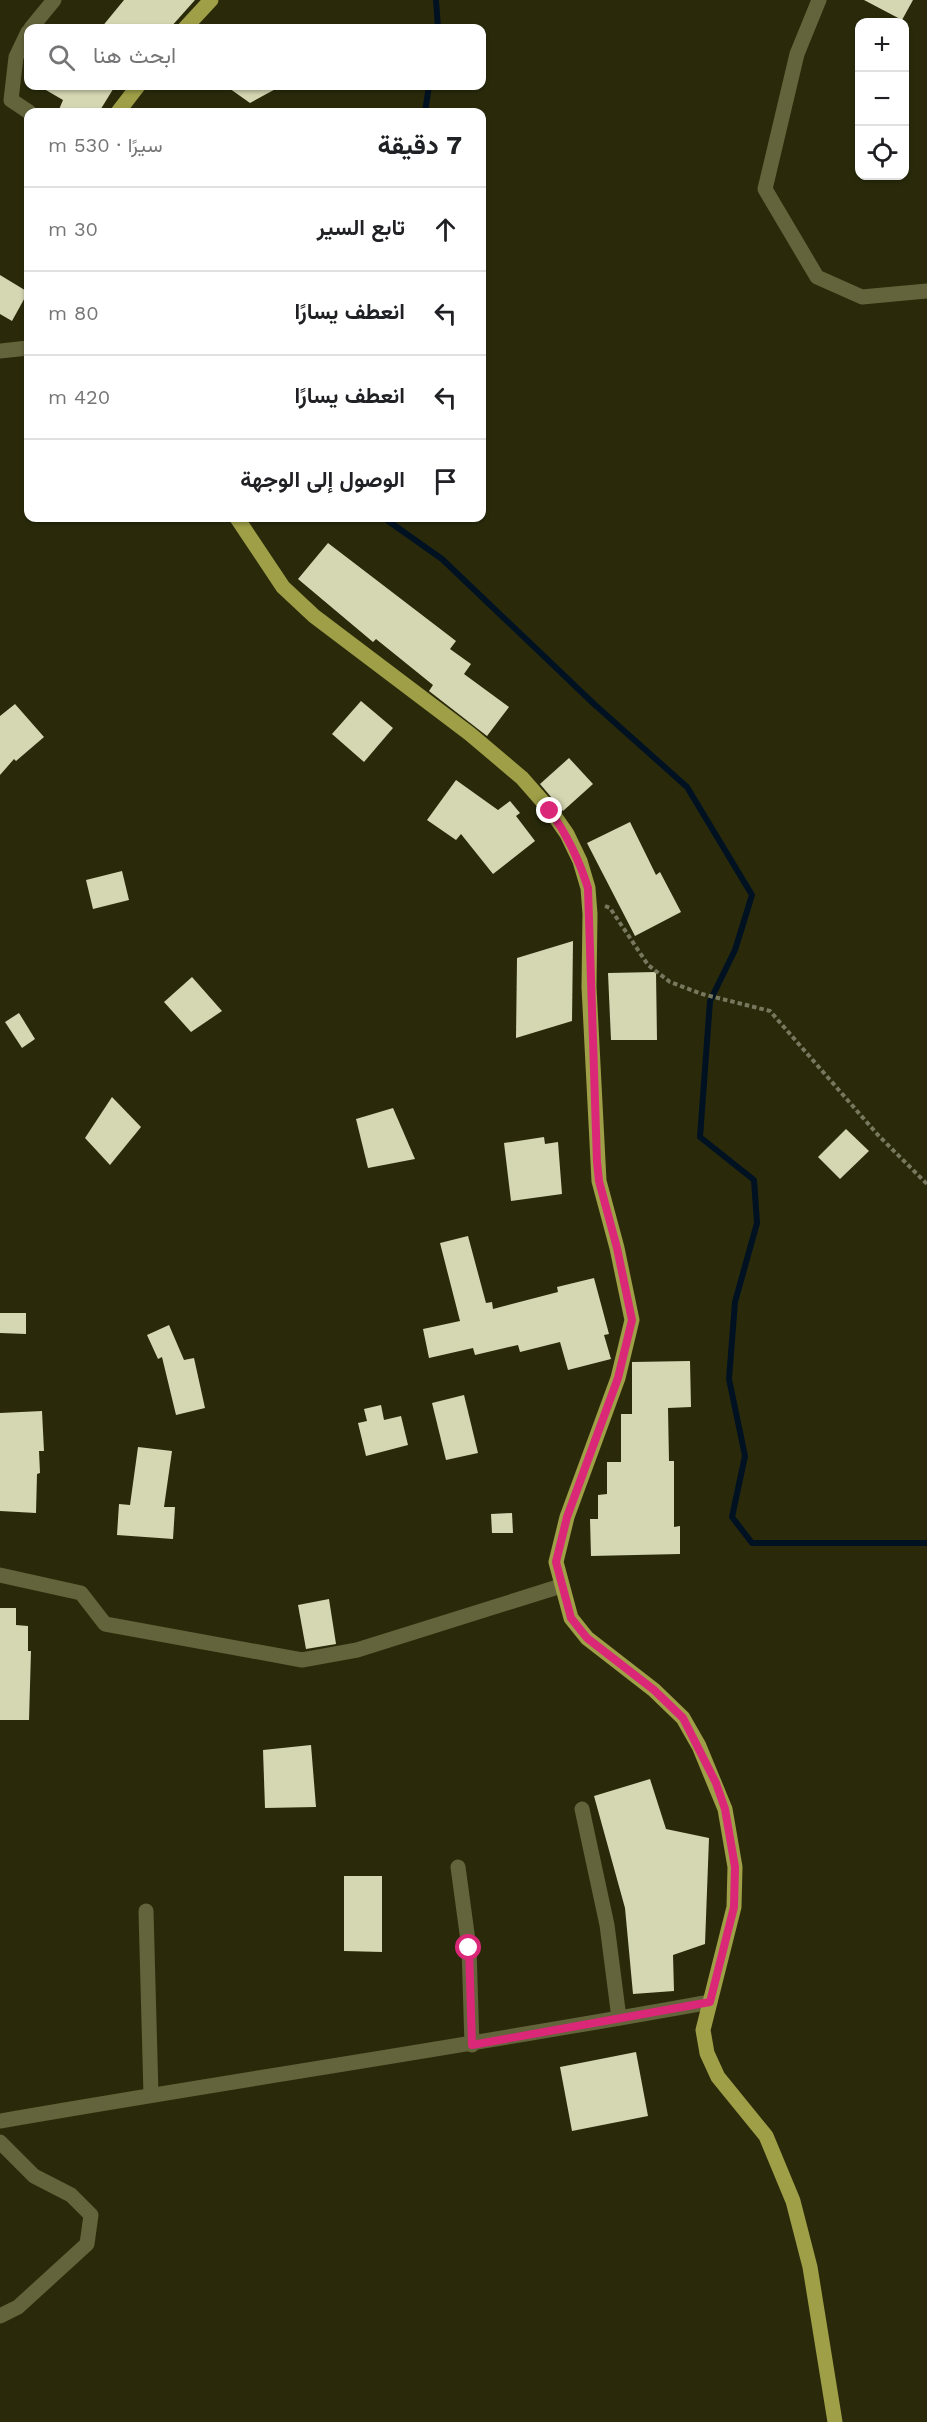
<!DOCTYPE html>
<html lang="ar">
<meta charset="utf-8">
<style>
:root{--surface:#fff;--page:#f6f6f6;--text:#202124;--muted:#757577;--line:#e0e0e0}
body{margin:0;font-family:"Work Sans",Vazirmatn,sans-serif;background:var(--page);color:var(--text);direction:rtl}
.controls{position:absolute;right:18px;top:18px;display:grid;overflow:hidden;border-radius:12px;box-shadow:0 2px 4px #0004}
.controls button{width:54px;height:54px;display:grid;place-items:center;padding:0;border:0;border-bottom:2px solid var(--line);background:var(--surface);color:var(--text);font:30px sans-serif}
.stop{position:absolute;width:18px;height:18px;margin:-14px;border:4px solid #db2777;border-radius:50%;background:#fff}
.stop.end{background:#db2777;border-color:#fff;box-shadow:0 2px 6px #0008}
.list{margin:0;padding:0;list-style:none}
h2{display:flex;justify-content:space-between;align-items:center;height:78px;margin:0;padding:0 24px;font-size:26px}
h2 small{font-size:20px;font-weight:400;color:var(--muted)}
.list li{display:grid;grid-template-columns:39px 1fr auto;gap:18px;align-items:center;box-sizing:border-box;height:84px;padding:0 24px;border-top:2px solid var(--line)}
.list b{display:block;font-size:22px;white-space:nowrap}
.list em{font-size:20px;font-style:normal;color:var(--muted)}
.icon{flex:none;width:33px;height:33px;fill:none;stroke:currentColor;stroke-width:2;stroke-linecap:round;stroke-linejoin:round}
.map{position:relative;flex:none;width:927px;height:2422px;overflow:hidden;direction:ltr}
.search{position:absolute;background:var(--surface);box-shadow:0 2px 4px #0004;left:24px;top:24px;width:462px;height:66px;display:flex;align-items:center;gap:15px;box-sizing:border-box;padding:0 21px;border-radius:12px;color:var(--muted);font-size:22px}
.panel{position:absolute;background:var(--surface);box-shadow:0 2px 4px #0004;left:24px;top:108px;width:462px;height:414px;border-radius:12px;direction:rtl}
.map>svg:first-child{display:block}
</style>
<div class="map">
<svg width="927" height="2422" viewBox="0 0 927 2422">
<rect width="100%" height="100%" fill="#2a2a0b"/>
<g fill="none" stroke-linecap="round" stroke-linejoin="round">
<!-- stream -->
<g stroke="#001222" stroke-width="6">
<path d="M436,0l2,28"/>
<path d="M425,112l4,-26"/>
<path d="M384,518l58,41 152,145 93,83 65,108 -17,55 -25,51 -10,136 54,43 3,43 -22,79 -6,77 16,77 -13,61 20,26h175"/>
</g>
</g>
<!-- building -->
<g fill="#d5d6b2">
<path d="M124,0h71l-25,28h-69z"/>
<path d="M864,0h49l-11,20z"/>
<path d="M39,86h76l-16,26h-41l5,-12z"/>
<path d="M226,86h55l-31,17z"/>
<path d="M0,275l28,17 -16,29 -12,-7z"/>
<path d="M328,543l128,98 -6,8 21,15 -7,10 45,33 -22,29 -58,-45 4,-6 -57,-46 -3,3 -75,-63z"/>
<path d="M361,701l32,27 -29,34 -32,-28z"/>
<path d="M15,704l29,33 -28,24 -2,-2 -14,16v-59z"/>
<path d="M569,758l24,26 -30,27 -23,-27z"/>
<path d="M456,780l42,30 12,-9 10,12 -4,3 19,25 -42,33 -32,-40 -5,6 -29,-20z"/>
<path d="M630,822l26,53 4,-3 21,40 -46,24 -48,-93z"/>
<path d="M122,871l7,29 -36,9 -7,-29z"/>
<path d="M573,941l-1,80 -56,17 1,-80z"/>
<path d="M656,972l1,68h-46l-3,-67z"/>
<path d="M192,977l30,34 -31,21 -27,-30z"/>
<path d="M19,1013l16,26 -13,9 -17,-26z"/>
<path d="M112,1097l29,30 -31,38 -25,-27z"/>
<path d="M393,1108l22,51 -47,9 -12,-49z"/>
<path d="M846,1129l23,22 -29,28 -22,-22z"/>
<path d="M544,1137l1,7 13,-2 4,52 -51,7 -7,-58z"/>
<path d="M468,1236l18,67 6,-1 1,7 65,-17 -1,-5 37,-9 15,56 -5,1 7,24 -43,11 -8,-28 -40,10 -2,-7 -43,10 -2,-7 -44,10 -6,-29 37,-8 -20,-78z"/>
<path d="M0,1313h26v21l-26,-1z"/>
<path d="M169,1325l15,35 10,-2 11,50 -29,7 -14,-58 -4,2 -11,-24z"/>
<path d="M690,1361l1,46 -23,1 1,53h5v66l6,-1v28l-89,2 -1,-37h8v-24l9,-1v-32h14v-48h11v-52z"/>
<path d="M464,1395l14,58 -32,7 -14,-57z"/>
<path d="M381,1405l3,15 17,-4 7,29 -42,11 -8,-33 9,-2 -3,-12z"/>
<path d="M42,1411l2,40h-5l1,22 -3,1 -1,39 -36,-2v-98z"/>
<path d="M138,1447l34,4 -8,56h11l-2,32 -56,-4 2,-31 11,1z"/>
<path d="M512,1513l1,20h-21l-1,-19z"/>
<path d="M329,1599l7,45 -30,5 -8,-44z"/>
<path d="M0,1608h16v17l12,1v25h3l-2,69h-29z"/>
<path d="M311,1745l5,62 -51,1 -2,-58z"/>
<path d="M650,1779l16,50 43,9 -4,106 -32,11 1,36 -41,3 -8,-86 -31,-112z"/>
<path d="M344,1876h38v76l-38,-1z"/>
<path d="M636,2052l12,64 -76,15 -12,-64z"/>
</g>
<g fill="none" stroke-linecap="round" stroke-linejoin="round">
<!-- path -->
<path stroke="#78785f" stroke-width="4" stroke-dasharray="4.5 3" stroke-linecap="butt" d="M605,906l5,2 38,57 22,17 32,12 68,17 108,124 49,49"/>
<!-- minor -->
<g stroke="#63643b" stroke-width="15">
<path d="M819,0l-22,54 -32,135 52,88 45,20 65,-6"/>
<path d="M31,28l23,-28"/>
<path d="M28,32l-12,25 -5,43 18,12"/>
<path d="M0,351l28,-3"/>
<path d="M0,1575l81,18 24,31 197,36 55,-10 204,-64"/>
<path d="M582,1809l25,116 12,93"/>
<path d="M458,1867l11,81 3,97"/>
<path d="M146,1911l5,184"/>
<path d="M0,2121c236,-41 474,-76 710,-119"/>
<path d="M0,2142l34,34 37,19 20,20 -4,29 -69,63 -18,9"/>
</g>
<!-- major -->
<g stroke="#9e9f46" stroke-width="15">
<path d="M185,28l26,-28"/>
<path d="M118,112l20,-26"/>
<path d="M237,518l46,69 31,29 156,118 52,44 29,33 16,23 13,27 8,27 2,26 -1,73 10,194 18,67 15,72 -14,58 -51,139 -11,45 15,56 16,20 67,52 29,28 16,28 26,63 10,58 -1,40 -31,123 4,23 11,24 48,59 27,65 17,66 25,155"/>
</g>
</g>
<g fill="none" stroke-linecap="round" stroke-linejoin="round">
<!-- route -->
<path stroke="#db2777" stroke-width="8" d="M469,1948l3,97 238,-43 24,-95 1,-40 -10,-58 -9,-26 -33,-65 -29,-28 -67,-52 -16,-20 -15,-56 11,-45 51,-139 14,-58 -15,-72 -18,-67 -2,-19 -9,-274c-9,-29 -20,-52 -38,-77"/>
</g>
</svg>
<div class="controls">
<button>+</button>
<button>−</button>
<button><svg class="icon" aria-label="locate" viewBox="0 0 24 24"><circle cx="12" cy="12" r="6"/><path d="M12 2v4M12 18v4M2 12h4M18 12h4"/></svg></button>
</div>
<div class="stop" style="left:469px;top:1948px"></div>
<div class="stop end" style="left:550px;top:811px"></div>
<div class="search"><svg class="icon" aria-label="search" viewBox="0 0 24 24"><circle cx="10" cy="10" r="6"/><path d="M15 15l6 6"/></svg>ابحث هنا</div>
<section class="panel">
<h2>7 دقيقة<small>سيرًا · 530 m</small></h2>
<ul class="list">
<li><svg class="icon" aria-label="ahead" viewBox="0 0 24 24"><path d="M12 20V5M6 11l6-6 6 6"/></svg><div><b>تابع السير</b></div><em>30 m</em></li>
<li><svg class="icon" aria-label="left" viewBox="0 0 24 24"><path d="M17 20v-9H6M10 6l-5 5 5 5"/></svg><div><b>انعطف يسارًا</b></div><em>80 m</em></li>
<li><svg class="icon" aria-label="left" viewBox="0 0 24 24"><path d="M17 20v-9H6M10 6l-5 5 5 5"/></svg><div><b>انعطف يسارًا</b></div><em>420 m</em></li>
<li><svg class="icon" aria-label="arrive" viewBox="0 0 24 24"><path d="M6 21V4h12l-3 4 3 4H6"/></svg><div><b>الوصول إلى الوجهة</b></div></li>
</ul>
</section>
</div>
